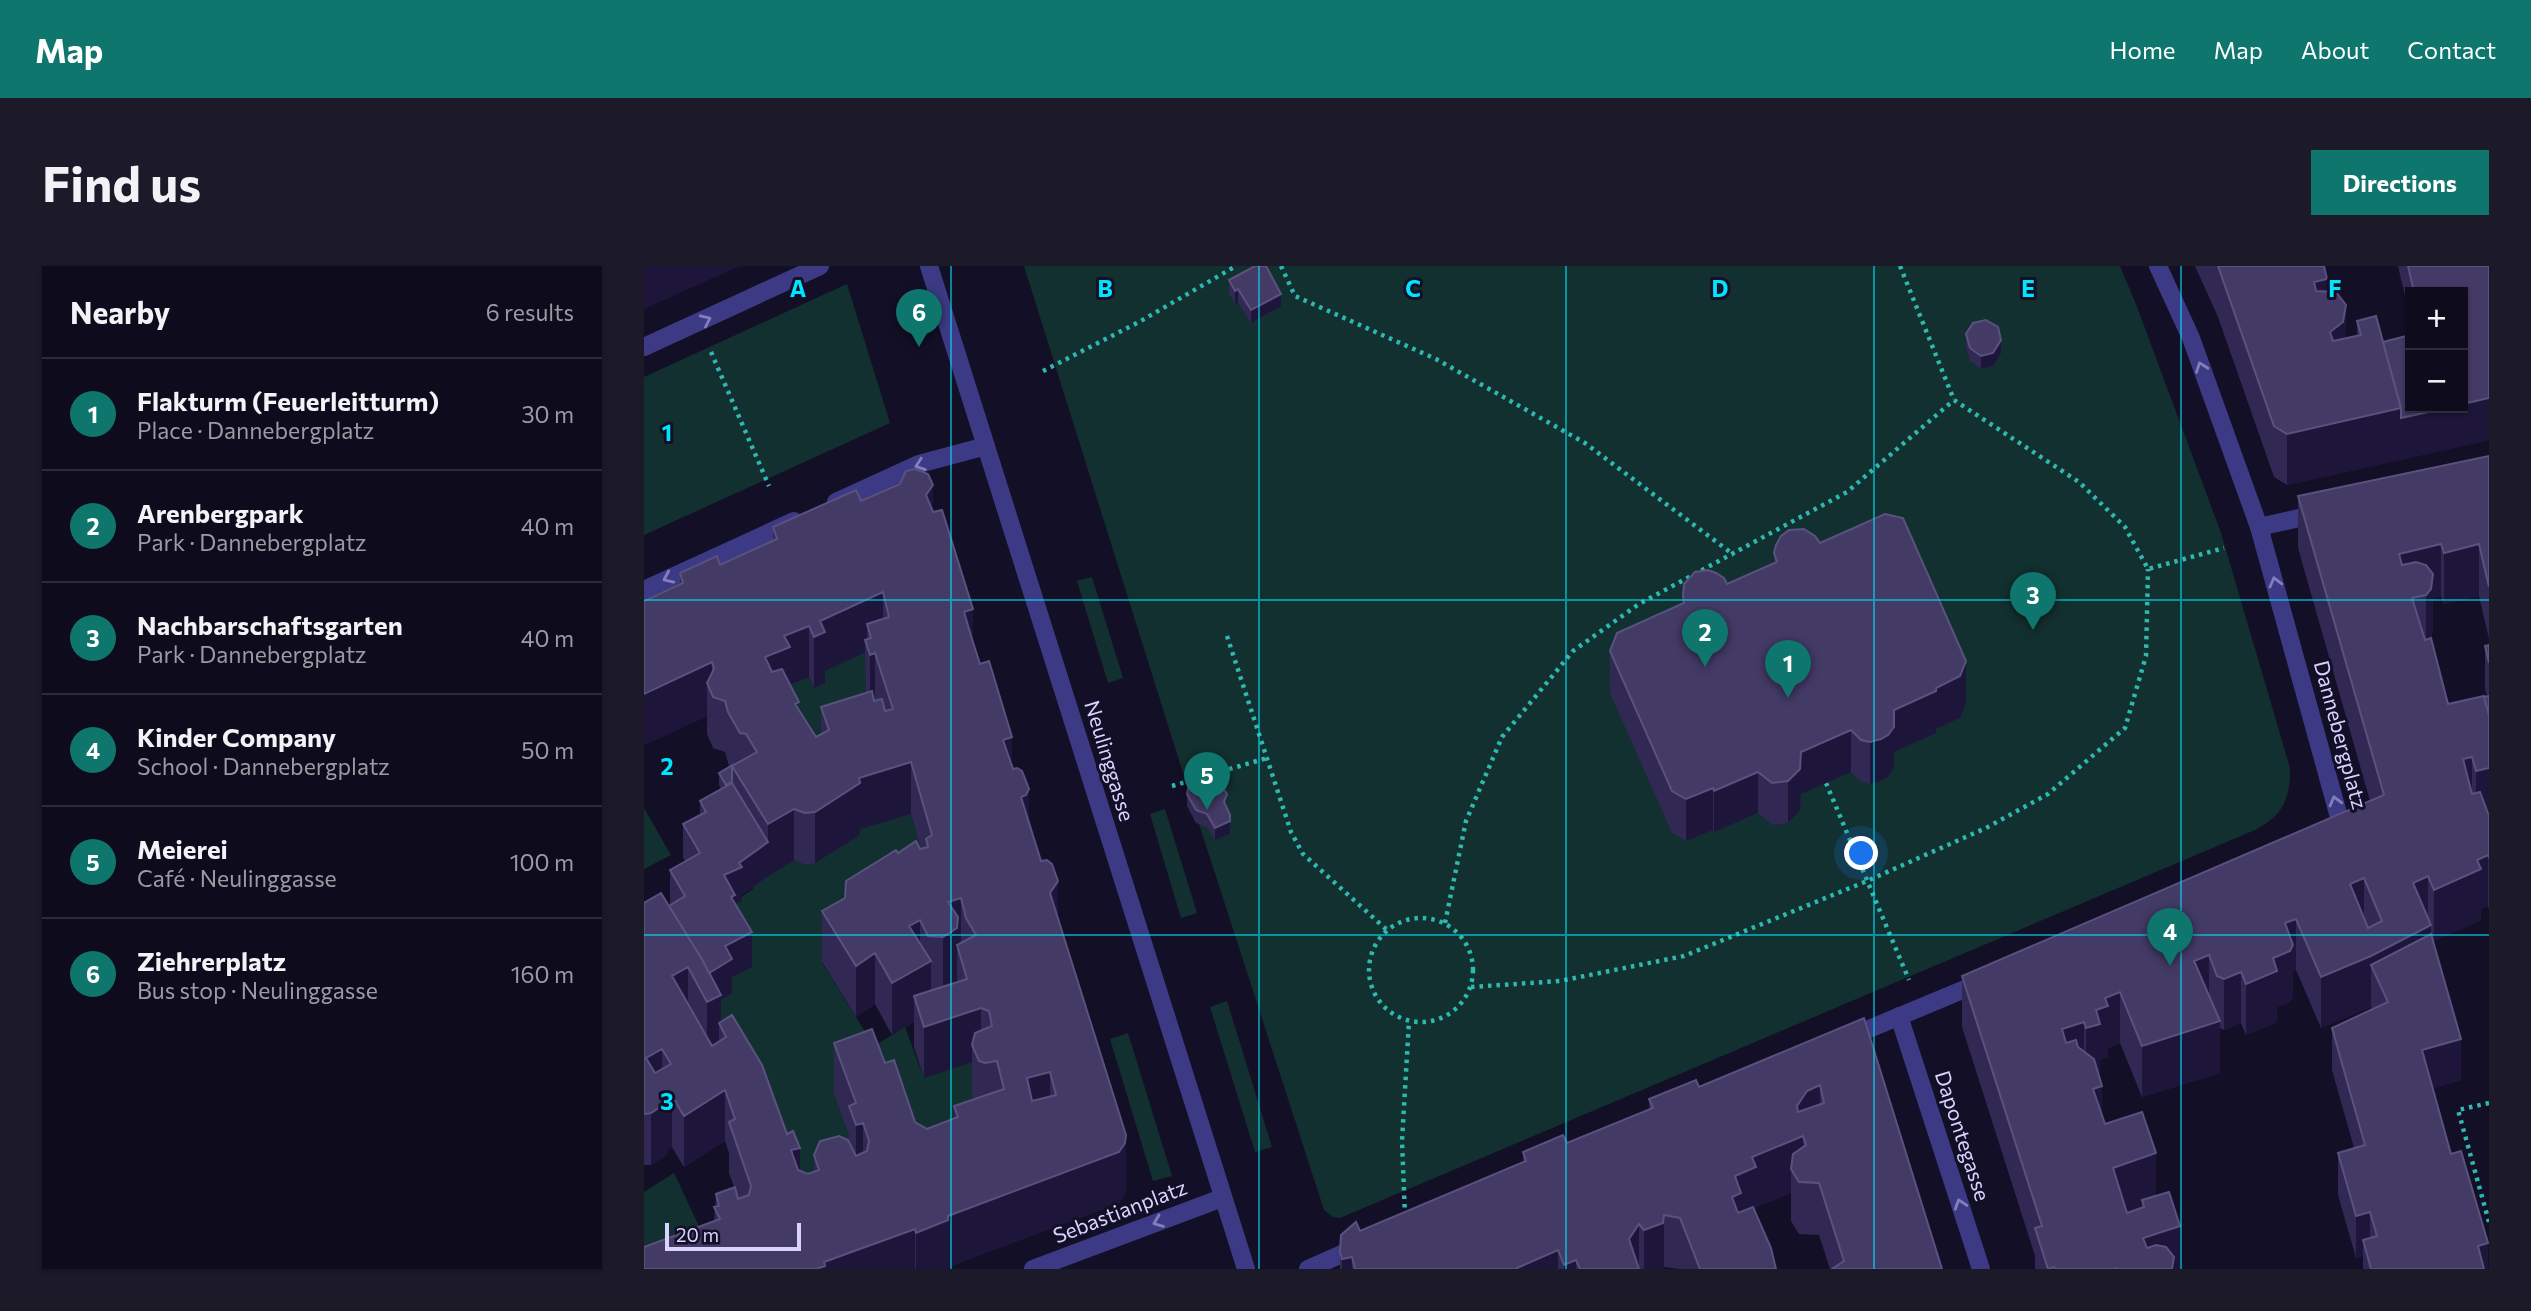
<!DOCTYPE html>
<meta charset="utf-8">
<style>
:root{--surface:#0e0b1c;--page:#1c1929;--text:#f1f3f6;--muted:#9b9ba3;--line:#2e2b3b;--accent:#0f766e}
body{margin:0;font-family:Commissioner,sans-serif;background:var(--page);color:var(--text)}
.controls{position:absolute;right:21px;top:21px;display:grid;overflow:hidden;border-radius:0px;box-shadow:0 2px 5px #0004}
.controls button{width:63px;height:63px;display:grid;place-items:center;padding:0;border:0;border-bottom:2px solid var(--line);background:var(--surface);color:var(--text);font:35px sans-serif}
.scale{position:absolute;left:21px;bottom:18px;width:136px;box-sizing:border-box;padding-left:7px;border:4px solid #d9d4ff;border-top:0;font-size:19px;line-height:24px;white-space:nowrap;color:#d9d4ff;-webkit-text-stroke:5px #130f26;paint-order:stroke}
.you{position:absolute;left:1218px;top:588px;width:24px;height:24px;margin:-18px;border:5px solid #fff;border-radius:50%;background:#1a73e8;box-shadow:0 0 0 10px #1a73e833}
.badge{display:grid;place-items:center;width:46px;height:46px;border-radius:50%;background:var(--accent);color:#fff;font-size:23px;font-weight:700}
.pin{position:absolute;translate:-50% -58px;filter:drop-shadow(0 2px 4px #0008)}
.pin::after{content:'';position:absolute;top:37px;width:24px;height:21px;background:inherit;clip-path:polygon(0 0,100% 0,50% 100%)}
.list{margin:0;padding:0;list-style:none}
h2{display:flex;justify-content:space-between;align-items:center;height:91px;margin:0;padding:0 28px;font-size:30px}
h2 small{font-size:23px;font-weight:400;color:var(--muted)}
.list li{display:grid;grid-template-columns:46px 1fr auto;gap:21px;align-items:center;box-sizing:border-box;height:112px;padding:0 28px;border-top:2px solid var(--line)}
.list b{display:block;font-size:26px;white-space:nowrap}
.list p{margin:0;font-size:23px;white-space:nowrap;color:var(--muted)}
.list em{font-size:23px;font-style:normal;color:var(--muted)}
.map{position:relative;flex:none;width:1845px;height:1003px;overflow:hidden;border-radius:0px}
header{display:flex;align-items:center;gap:42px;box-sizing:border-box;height:98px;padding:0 35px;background:var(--accent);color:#fff}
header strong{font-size:33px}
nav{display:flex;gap:38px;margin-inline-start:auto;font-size:24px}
.intro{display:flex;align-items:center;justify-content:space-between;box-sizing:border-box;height:168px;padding:0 42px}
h1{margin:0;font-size:49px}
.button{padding:18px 32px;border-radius:0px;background:var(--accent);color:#fff;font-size:24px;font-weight:700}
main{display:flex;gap:42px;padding:0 42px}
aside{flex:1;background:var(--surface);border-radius:0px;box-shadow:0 2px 5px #0004}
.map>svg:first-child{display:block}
</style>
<header>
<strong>Map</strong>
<nav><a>Home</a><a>Map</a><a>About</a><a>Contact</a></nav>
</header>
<div class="intro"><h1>Find us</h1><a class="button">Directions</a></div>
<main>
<aside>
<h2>Nearby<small>6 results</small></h2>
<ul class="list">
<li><span class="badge">1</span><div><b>Flakturm (Feuerleitturm)</b><p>Place · Dannebergplatz</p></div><em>30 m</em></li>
<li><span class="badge">2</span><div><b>Arenbergpark</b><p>Park · Dannebergplatz</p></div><em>40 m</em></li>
<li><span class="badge">3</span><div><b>Nachbarschaftsgarten</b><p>Park · Dannebergplatz</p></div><em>40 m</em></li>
<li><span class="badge">4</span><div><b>Kinder Company</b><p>School · Dannebergplatz</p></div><em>50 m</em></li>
<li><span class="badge">5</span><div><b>Meierei</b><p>Café · Neulinggasse</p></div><em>100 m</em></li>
<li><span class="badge">6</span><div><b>Ziehrerplatz</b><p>Bus stop · Neulinggasse</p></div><em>160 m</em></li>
</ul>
</aside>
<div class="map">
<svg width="1845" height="1003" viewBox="0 0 1845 1003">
<rect width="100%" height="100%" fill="#130f26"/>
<!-- green -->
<g fill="#12302f">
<path d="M380,0h1096l16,38 85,229 69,235c1,30 -8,49 -35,62l-915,388 -7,-1 -9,-7 -125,-386z"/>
<path d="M203,18l43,139 -246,112v-158z"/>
<path d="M448,311l31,101 -15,5 -31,-102z"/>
<path d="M239,378l-13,62 -49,52 -37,-71 25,-10 5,11 11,-5 -5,-10z"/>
<path d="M0,542l27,47 -27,14z"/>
<path d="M521,543l32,104 -16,5 -31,-104z"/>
<path d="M267,548l21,72 -110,77 52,83 31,-19 19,51 57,-19 -9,37 7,16 -123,43 -40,46 -114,-190 22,-102 29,-20 -1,-3 42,-26 11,5 54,-36z"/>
<path d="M583,735l45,146 -17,5 -45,-145z"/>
<path d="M484,767l44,143 -19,5 -43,-142z"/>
<path d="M30,907l39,83 -69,13v-77z"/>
</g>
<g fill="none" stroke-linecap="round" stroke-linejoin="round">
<!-- path -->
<g stroke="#2fb8b0" stroke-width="4.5" stroke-dasharray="3.5 5" stroke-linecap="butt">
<path d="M637,0l14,30 141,63 149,84 149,112"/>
<path d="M1256,0l54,134 125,82 46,45 23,42 76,-21"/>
<path d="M67,86l58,134"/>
<path d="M399,105l96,-49 97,-56"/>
<path d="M583,370l64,196 12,22 84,76"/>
<path d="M1182,517l83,197"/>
<path d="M528,520l95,-28"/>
<circle cx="777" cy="704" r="52"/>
<path d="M801,657l21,-102 36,-84 71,-86 66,-47 208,-112 107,-92"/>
<path d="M827,721l89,-6 124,-25 183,-75 119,-53 62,-34 77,-66 21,-72 2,-87"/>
<path d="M1845,837l-31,7 31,112"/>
<path d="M761,950l-3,-75 7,-120"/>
</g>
<!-- minor -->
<g stroke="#3d3a85" stroke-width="18">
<path d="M285,0l317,1003"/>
<path d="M1514,0l33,72 68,189 83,301 -7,4"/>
<path d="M0,81l176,-81"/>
<path d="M192,236l83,-38 67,-18"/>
<path d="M1615,261l62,-14"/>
<path d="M0,324l150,-69"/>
<path d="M1255,750l82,253"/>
<path d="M1201,773l139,-58"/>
<path d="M389,1003l189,-71"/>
<path d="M664,1003l54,-24"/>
</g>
</g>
<!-- wall -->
<g fill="#312854" fill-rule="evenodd">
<path d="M1551,0h129l3,26 19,46 11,-3v-14l26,21 27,66 53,-116h-53v26l-12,-52h91v174l-202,45 -13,-8 -56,-160z"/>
<path d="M585,14l52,26 -30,17 -13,-21 -3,2 -6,-11z"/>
<path d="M1322,68l35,19 -8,13 -12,3 -11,-8 -4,-14z"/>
<path d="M1845,190v183l-10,-43 -35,8 -3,-8 -8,2v28l-2,14 17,64 39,-8 -2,-8v-42l4,-1v264l-1,-3 -7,3v11l-47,21 -3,-7 30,146 -28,8 18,66 37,115h-125v-13l-7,2 -18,-63v-42l16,-5 -22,-78v-42l40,-19 -1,-2 -50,21 -25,-58 -3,1v25l-3,6 -13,5v15l-31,13 -5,-12 -17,7 -4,-2v45l-78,24 -22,-54 -12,5v9l-8,3v16h-1l3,40 3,8 51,72 24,73h-145v-13l-73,-229v-51l408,-175 -72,-253v-52z"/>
<path d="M289,219v27l125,405 68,269 -1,9 -6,8 -171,64v2h-304l70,-48 2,-27 18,-7 -5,-14v-20l-4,-12 -41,26 -12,-20 -4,2v5l-17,11h-7v-262l26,2v-35l15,-9 -2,-3v-34l17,-8v-15l21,-12 -2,-4v-12l10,-7 -4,-14 -12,-4 -6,-14v-18l-63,29v-144l36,-17v-11l40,-8 53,-24v-14l88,-26zM221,386l1,41 -45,14v28l-5,2 -17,-27 -9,-25 19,-8 5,11 11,-5v-12zM267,548l10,35 -23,4 -53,45 -23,13v51l34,55 19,-13 17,31 22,-13v25l10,31 48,-16v34l1,3 -19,7v13l-27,10 -12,-7 -30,-59 -51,-20v51l15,41v8l-35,12v16l-6,3 -8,-3 -79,-149v-22l11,-7v-16l20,-10 -17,-63 7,-3v-6l26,-19 26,-16 11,5 10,-2 45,-28v-6zM313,705v11l-10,3 10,-6z"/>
<path d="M1176,277l146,160 -6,15 -24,11v4l-42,19v16l-6,9 -7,4 -11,3 -9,-2 -10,-10 -50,22 -1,16 -12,13 -16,2 -14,-12 -44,19 -1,-2 -27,11 -14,-8 -62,-140v-42l73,-47v-8l44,-12 47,-21v-10z"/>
<path d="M543,528l40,13 3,20v7l-15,6 -8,-13 -11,-4 -9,-17z"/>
<path d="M1220,752l78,251h-112l-11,-34 -20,-1 -8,-13v-28l-35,14v6l20,56h-97l-15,-2v2h-324v-17l20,-21 163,-69v-10l44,-9 82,-34v-10l50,-12z"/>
</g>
<!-- shaded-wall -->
<g fill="#1d163a">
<path d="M0,0h96l-96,43z"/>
<path d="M1683,13v51l-13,-48z"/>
<path d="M594,23v13l-3,2v-13z"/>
<path d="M637,28v12l-30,17v-13z"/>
<path d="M1702,39v52l-3,17 -13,-42z"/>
<path d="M1357,74v13l-8,13 -12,3v-13z"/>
<path d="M1845,132v42l-88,20v-42l46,-10h16v-4z"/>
<path d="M1757,142v52l-114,25v-51z"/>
<path d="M289,219v52l-7,-42z"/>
<path d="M1797,278v52l-8,2v28l-2,15 -5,6v-52l-14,3 -13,-44z"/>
<path d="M1835,278v52l-35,8v-51z"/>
<path d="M239,326v52l-12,-6 -4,-14v21l-2,-5v12l-40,19v12l-11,5v-51l6,-16z"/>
<path d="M329,343v52l-9,-49z"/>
<path d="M165,360v51l-19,8 -25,23v-51l19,-21z"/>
<path d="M231,387v51l-5,2v-51z"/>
<path d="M1322,395v42l-6,15 -24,11v4l-42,19v16l-6,9 -7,4 -11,3v-42l24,-32 42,-22z"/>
<path d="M68,396v31l-5,-10v33l-63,29v-51z"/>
<path d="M1207,464v42l-50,22 -1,16 -12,13v-42l13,-29z"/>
<path d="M368,471v52l-9,-49z"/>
<path d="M1828,491v51l-9,-49z"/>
<path d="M267,496v52l-51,15v6l-45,28v-51l44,-34z"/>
<path d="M1845,502v51l-13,3v-51z"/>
<path d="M1114,506v41l-44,19v-41z"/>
<path d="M1069,522v42l-27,11v-42z"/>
<path d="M385,523v52l-8,-44z"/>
<path d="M150,543v51l-26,16 -26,19v6l-7,3 -11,-29 44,-33v-18z"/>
<path d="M586,549v19l-15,6v-12z"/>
<path d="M1844,589v51l-7,3v11l-47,21v-51l43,-30z"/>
<path d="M1784,610v50l3,-1v51l-60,-11v42l-50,21v-51l50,-21 42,-73z"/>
<path d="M1720,612v51l-14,-45z"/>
<path d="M414,615v52l-8,-40z"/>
<path d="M317,632v51l-4,-4v34l-14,9v-51l5,-35z"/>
<path d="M1652,653v51l-3,1v25l-3,6 -13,5v15l-31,13v-51l27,-26 12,-35z"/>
<path d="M276,654v47l11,-6v51l-17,-16v26l-22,13v-52l17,-57z"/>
<path d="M108,666v35l-20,10v16l-11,7v27l-2,-4v24l-12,6v-51l-5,-25 23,-31z"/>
<path d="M231,687v51l-19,13v-51z"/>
<path d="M1565,689v51l-15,-45z"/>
<path d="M44,701v51l-16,-42z"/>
<path d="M1597,706v51l-17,7v-51z"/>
<path d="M1476,726v51l-12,5v9l-8,3v16l-14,4v-52l10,-18 9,-12z"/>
<path d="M337,742v51l-9,-14v17l-48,16v-51z"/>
<path d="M1576,755v52l-78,24v-51z"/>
<path d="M1440,756v52l-22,6v-51z"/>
<path d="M1817,773v41l-39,12v-42z"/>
<path d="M18,783v51l-16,-42z"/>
<path d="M406,806v52l-23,5v-51z"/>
<path d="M1176,819v52l-17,-1v47l-12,-14v24l-35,14v11l-15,7 -9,-28 3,-21 62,-70 10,-15z"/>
<path d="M1458,820v52l-9,-49z"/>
<path d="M81,824v51l-41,26v-51z"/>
<path d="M28,830v51l-4,2v5l-17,11v-52l15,-14z"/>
<path d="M219,857v51l-7,2v-51z"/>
<path d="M482,869v51l-1,9 -6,8 -171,64v2h-32v-36l32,-17z"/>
<path d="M156,882v51l-9,-49z"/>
<path d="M1512,887v52l-14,-5v9l-29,10v-51z"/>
<path d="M1726,946v42l-7,-14v16l-7,2v-42z"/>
<path d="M1020,949v54h-20v-39z"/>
<path d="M995,958v45l-10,-30z"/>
<path d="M1536,960v43h-37v-31z"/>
<path d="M271,963v40h-99l8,-7z"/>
<path d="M1844,977v26h-10v-23z"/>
<path d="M914,984v19h-41v-1z"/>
<path d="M708,991v12h-10v-10z"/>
<path d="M932,994v9h-12v-4z"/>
</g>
<!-- building -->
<g fill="#433a66" stroke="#5a527e" stroke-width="2" fill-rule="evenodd">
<path d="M611,0h11l15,28 -30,16 -13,-21 -3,2 -6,-11z"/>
<path d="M1574,0h106l3,13 -13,3 2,9 20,1 10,13 -3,17 -13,10 3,9 28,-6 -4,-14 19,-5 25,92 -114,26 -13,-8z"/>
<path d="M1764,0h81v132l-26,6v-112h-49z"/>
<path d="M1342,54l12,7 3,13 -8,13 -12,3 -11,-8 -4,-14 7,-11z"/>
<path d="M1766,69v73h37l-46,10v-10l-18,-66z"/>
<path d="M1845,190v131l-10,-43 -35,9 -3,-9 -42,10 3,11 14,-3 10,3 7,9 -2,15 -5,6 -14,3 13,42 6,-2 17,66 36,-8 5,19v53l-13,3 -4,-14 -9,2 9,35 8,-2 9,24v42l-1,-3 -11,5 4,9 -47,21 -6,-14 -15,7 18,42 -60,31 -50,21 -25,-58 -11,4 8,22 -3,6 -17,7 4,13 -31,13 -5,-12 -17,7 -7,-3 -8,-21 -15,6 26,60 -78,25 -22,-54 -15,6 3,8 -12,4 4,14 -14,4 -2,-6 -22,7 4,14 10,-3 2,7 16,12 8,27 -9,3 12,35 37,-12 14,41 -43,15 14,45 17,-6 -2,-7 27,-8 11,34 -37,12 4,10 9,-3 10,2 8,10 -2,12h-56v-1l-4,1h-57l-1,-2 -6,2 -13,-41 7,-2 -80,-250 422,-181 -86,-299zM1720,612l18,43 -14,7 -18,-44z"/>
<path d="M271,203l13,5 5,11 -7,10 7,17 9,-2 31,99 -9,3 8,27 8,25 9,-3 23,76 -9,3 10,29 4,-1 5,3 7,18 -3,6 -5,2 20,64 6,-1 5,4 6,17 -8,12 76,242 -1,8 -6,9 -171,64v4l-32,13 -1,-4 -91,33 1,4 -9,3h-172v-22l76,-28 -6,-12 5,-1 -3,-12 19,-7 3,12 11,-4 2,-9 -22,-64 6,-3 -10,-29 -41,26 -12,-20 -6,3 2,3 -17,11 -7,1v-211l17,-10 41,66 19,36 -14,7 -19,-35 -16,9 40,70 14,-9 -7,-14 13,-8 30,50 25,69 6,-3 7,17 -9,2 7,20 10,4 11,-4 -5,-15 6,-14 19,-5 9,4 8,16 11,-5 2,-10 -6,-18 -7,2 -7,-19 7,-3 -22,-60 38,-14 13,34 9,-3 21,62 12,7 31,-12 -4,-11 50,-17 -7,-28 -12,2 -6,-2 -7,-16 3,-12 17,-7 -3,-15 -8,-3 -57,19 -10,-31 53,-17 -10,-34 19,-10 -10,-17 -5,-20 -13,4 10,15 -1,11 -14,9 -15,-1 -8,-16 -11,6 22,35 -39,22 -17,-30 -19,13 -34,-55 23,-13 1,-17 50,-31 2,3 18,-12 4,8 8,-2 -2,-8 6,-4 -21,-73 -52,16 1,5 -45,29 -10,1 -11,-4 -26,15 -36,-58 25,-14 -11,-18 -6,-1 -12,-21 -3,-11 -12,-4 -6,-14 7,-14 -2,-7 -68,32v-93l39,-18 -3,-10 37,-17 3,9 57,-26 -4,-12 83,-37 5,11 39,-17 6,-13zM239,326l6,25 -22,7 4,14 -6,2 5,15 5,-2 18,56 -8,2 -3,-12 -8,2 -2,-10 -51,16 8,23 -13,7 -21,-33 4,-2 -17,-33 -10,3 -7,-15 25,-10 -6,-11 25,-10 5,11 11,-5 -5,-11zM18,783l9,15 -16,9 -9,-15zM406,806l6,23 -24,6 -5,-23z"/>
<path d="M1241,248l18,4 63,143 -6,15 -24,12v3l-42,19v17l-6,8 -7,4 -11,3 -9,-2 -10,-10 -50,22 -1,17 -12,12 -16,2 -14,-11 -44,19 -1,-3 -27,11 -14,-8 -62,-140 7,-18 67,-30 -1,-7 1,-12 11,-12 13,-2 8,3 8,5 3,6 50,-22 -3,-9 2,-8 5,-9 8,-6 15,-1 11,7 5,7z"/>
<path d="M1845,379v18l-4,-17z"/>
<path d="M1845,430v19l-5,-18z"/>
<path d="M90,498l-2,2v16l-6,3 -7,-12z"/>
<path d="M562,509l10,1 11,18 -3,8 6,13v6l-15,7 -8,-14 -11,-4 -9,-16 2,-10z"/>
<path d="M88,517l36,59 -29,21 3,4 -18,8 11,20 -4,2 21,35 -27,14 7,13 -23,14 -7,-14 -33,-53 16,-10 -15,-26 30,-17 -17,-29 23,-12 -6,-11z"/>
<path d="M1787,668l30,105 -39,11 29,104 10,-3 27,92 -10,3 6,23h-113l-8,-29 14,-4 -7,-24 -14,4 -18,-63 27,-8 -33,-117 56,-26 -17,-37z"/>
<path d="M1220,752l78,251h-110l12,-8 -25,-78 -20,-1 -8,-13 2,-15 13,-9 -3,-9 -51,21 4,10 -21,9 6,17 -9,4 6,16 15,-6 18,41 5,21h-76l-20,-51 -16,-3 -1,8 -19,7 -5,-6 -10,15 10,30h-59l-4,-9 -12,5 -6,-15 -41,18v1h-162l-3,-12 -10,2 -2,-7 1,-17 15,-13 4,9 166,-70 -3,-9 40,-17 4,8 86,-35 -4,-9 47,-19 3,7zM1176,819l4,18 -26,9 -1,-6 10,-15z"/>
</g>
<!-- one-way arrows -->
<defs><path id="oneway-chevron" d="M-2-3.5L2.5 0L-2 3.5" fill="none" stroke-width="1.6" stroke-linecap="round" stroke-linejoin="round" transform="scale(1.75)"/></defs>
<g stroke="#837fbc">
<use href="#oneway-chevron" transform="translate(62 54) rotate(-25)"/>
<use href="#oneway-chevron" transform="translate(1557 101) rotate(-110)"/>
<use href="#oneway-chevron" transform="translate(276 199) rotate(161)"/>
<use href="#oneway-chevron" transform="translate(24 312) rotate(156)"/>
<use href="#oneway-chevron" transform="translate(1631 316) rotate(-105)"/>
<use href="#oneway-chevron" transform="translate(1691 535) rotate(-105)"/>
<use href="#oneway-chevron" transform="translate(1316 938) rotate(-108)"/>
<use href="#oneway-chevron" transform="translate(514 956) rotate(159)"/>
</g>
<!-- grid -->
<path fill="none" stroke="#00e5ff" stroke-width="2" stroke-opacity="0.55" d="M307,0v1003M615,0v1003M922,0v1003M1230,0v1003M1537,0v1003M0,334h1845M0,669h1845"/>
<g text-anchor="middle" stroke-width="6" stroke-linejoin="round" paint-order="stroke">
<!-- street labels -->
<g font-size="21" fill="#d9d4ff" stroke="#130f26">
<text transform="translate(1696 469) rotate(75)" y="7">Dannebergplatz</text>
<text transform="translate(465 495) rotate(73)" y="7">Neulinggasse</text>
<text transform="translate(1318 870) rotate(72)" y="7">Dapontegasse</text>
<text transform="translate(476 946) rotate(-21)" y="7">Sebastianplatz</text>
</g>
</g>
<g font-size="23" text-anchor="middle" font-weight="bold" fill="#00e5ff" stroke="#130f26" stroke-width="6" stroke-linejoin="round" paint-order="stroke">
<text x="154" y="31">A</text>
<text x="461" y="31">B</text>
<text x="769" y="31">C</text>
<text x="1076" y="31">D</text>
<text x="1384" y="31">E</text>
<text x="1691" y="31">F</text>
<text x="23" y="175">1</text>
<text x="23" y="509">2</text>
<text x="23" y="844">3</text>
</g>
</svg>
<div class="controls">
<button>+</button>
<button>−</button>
</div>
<div class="scale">20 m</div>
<div class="you"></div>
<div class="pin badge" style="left:1144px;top:432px">1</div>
<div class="pin badge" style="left:1061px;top:401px">2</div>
<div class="pin badge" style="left:1389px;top:364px">3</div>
<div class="pin badge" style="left:1526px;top:700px">4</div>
<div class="pin badge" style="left:563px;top:544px">5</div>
<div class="pin badge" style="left:275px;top:81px">6</div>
</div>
</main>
